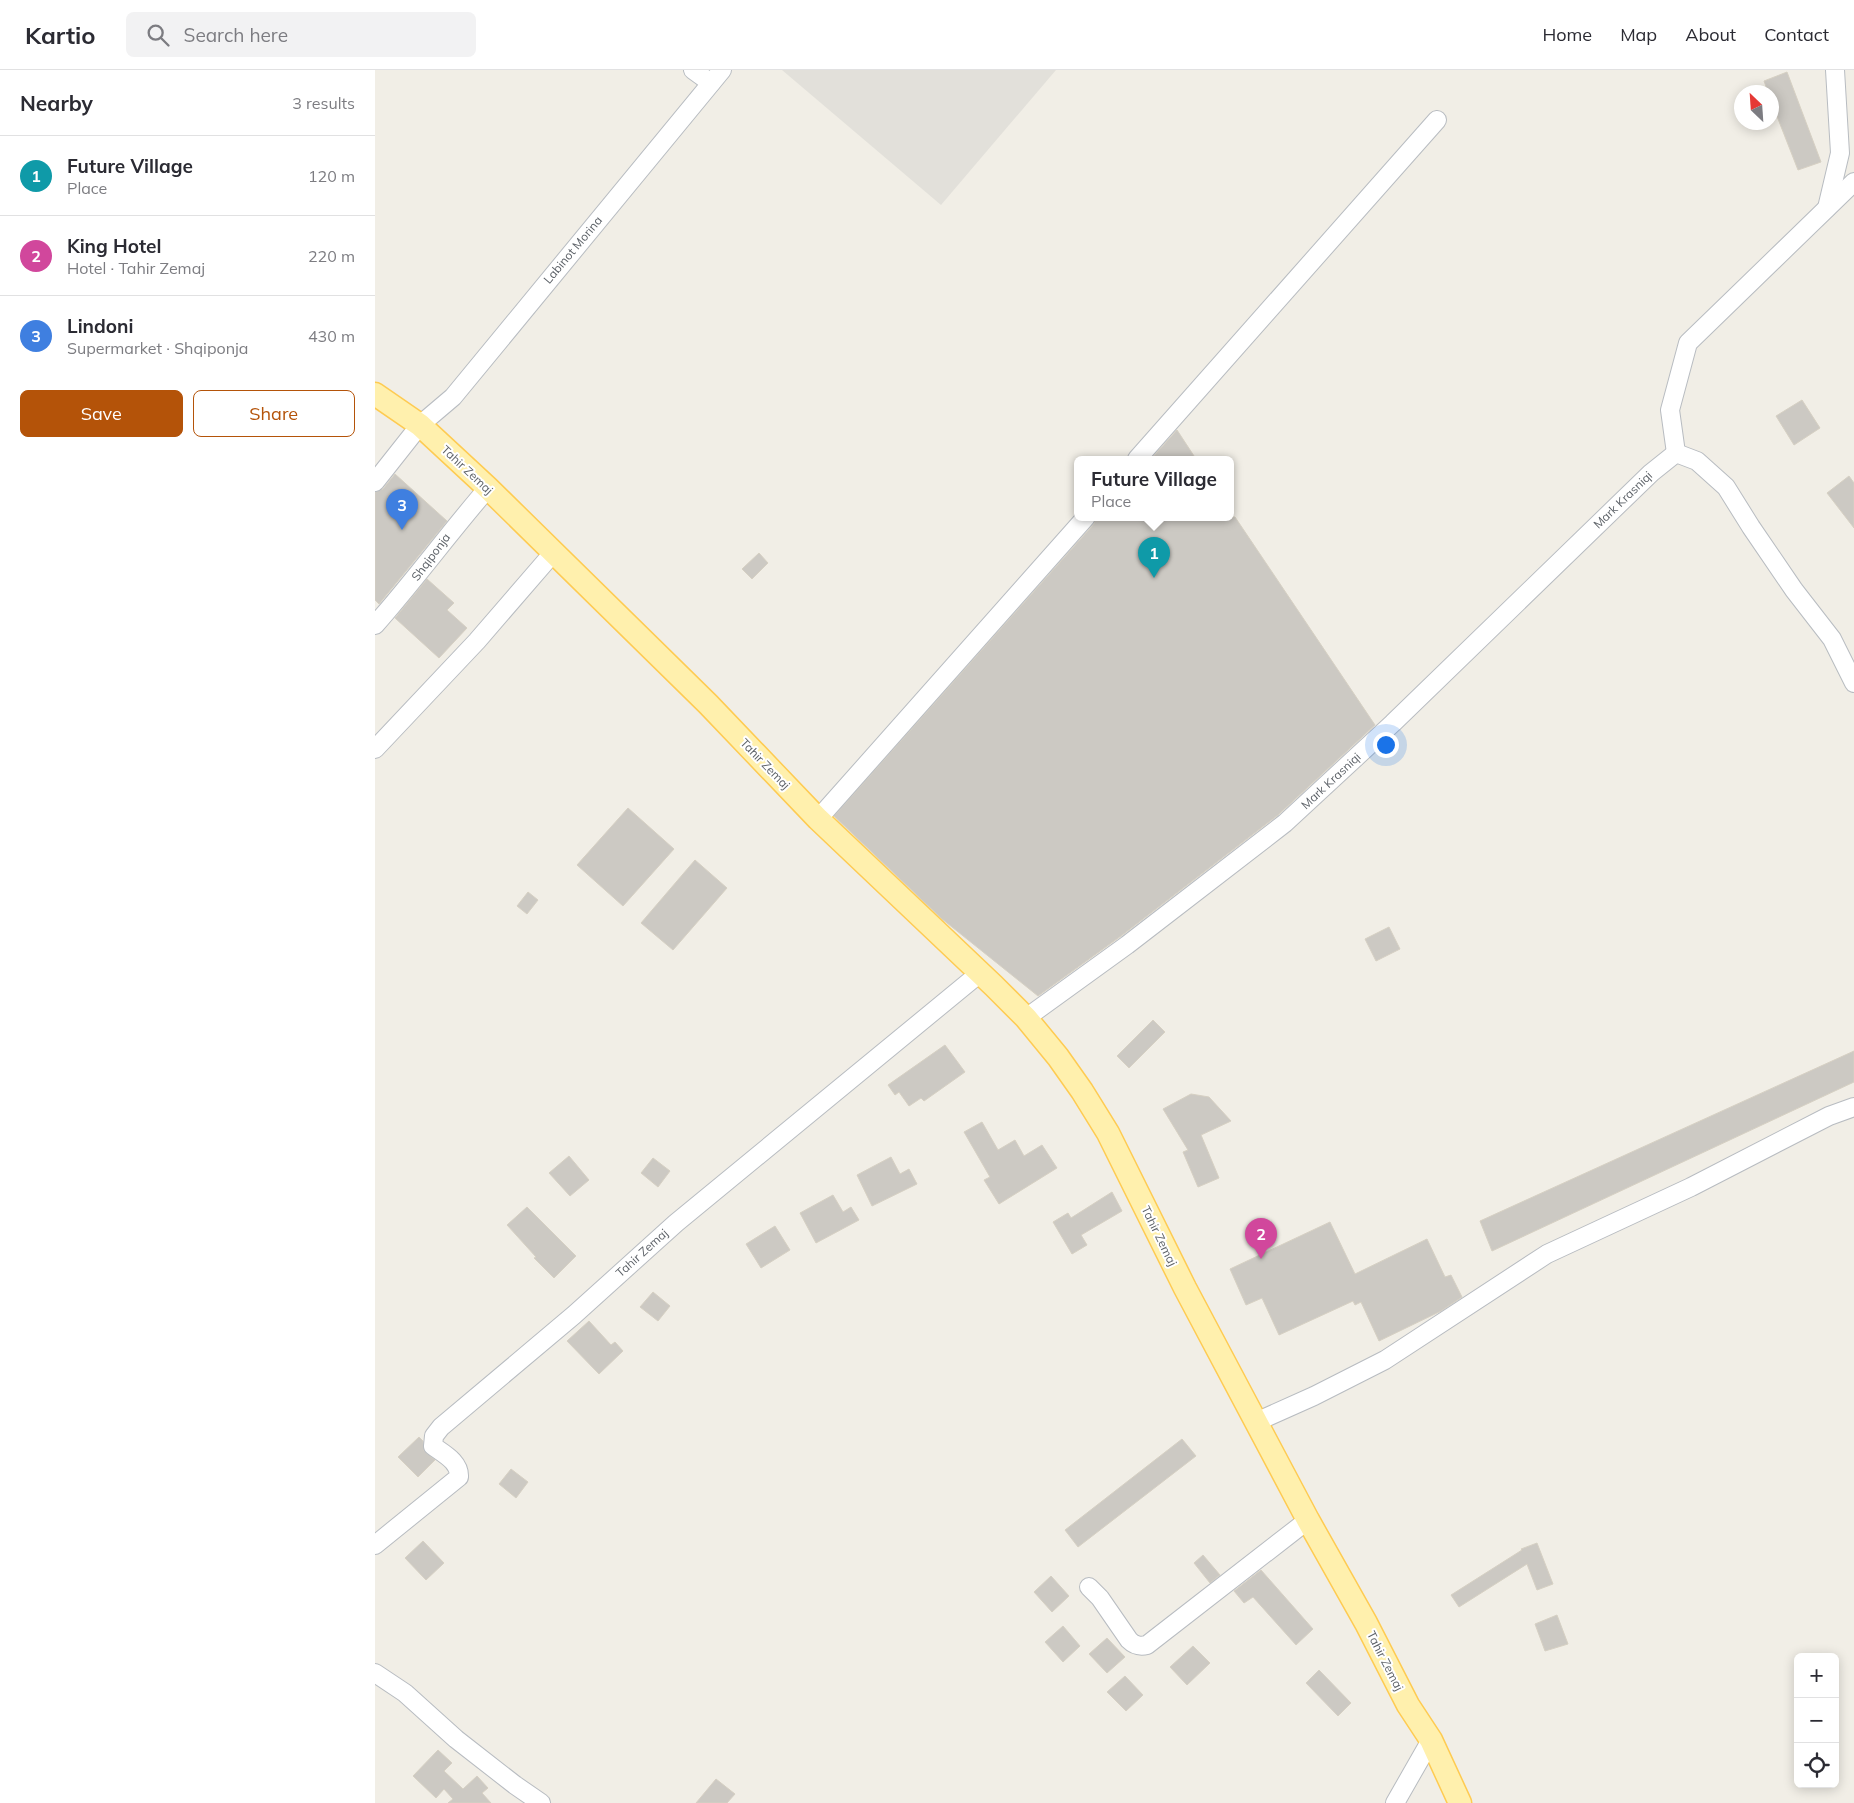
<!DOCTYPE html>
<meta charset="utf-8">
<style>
:root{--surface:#fff;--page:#f2f2f3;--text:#2b2b33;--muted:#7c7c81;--line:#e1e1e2;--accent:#b45309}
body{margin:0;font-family:Mulish,sans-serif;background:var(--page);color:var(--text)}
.controls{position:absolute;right:15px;bottom:15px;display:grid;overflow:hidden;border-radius:8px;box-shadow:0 2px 12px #0003}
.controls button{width:45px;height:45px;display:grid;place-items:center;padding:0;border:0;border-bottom:1px solid var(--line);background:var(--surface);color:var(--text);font:25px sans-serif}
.compass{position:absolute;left:1359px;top:15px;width:45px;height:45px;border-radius:50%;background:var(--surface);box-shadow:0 2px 12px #0003;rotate:335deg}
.you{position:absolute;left:1010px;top:674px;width:18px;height:18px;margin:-12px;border:4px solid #fff;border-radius:50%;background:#1a73e8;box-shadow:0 0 0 8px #1a73e833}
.badge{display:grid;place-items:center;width:32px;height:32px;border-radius:50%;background:var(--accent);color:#fff;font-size:16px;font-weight:700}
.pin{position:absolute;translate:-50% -41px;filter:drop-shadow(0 1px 2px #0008)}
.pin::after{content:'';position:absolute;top:26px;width:18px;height:15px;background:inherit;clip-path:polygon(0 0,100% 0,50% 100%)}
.popup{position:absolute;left:699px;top:386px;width:160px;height:65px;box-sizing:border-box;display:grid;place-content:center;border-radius:8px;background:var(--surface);filter:drop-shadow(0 1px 4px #0005);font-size:16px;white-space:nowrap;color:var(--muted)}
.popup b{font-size:19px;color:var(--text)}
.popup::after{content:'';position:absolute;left:50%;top:100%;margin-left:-10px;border:10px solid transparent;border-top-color:var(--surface)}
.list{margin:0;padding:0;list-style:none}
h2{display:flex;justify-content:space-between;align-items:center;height:65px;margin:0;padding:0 20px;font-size:21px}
h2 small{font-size:16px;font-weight:400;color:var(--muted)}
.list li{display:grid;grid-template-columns:32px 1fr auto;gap:15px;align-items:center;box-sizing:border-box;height:80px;padding:0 20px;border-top:1px solid var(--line)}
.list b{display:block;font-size:19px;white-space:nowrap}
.list p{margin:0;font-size:16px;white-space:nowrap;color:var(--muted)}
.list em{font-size:16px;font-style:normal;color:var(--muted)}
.actions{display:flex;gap:10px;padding:15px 20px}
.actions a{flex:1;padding:11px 0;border:1px solid var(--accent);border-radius:8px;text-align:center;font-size:18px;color:var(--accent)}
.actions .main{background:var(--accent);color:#fff}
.icon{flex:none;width:28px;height:28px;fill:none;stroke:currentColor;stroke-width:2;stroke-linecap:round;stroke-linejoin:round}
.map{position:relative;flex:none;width:1479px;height:1733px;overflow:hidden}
header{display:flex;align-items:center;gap:30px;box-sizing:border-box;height:70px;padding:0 25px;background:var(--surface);border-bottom:1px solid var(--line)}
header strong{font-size:24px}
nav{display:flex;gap:28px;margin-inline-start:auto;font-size:18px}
.search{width:350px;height:45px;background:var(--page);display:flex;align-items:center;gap:12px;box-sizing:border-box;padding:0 18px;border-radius:8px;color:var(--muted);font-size:19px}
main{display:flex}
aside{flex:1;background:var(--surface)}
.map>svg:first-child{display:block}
</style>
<header>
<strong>Kartio</strong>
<div class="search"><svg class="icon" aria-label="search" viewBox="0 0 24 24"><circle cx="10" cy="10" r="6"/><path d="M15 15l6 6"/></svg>Search here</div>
<nav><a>Home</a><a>Map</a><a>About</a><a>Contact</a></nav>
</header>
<main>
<aside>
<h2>Nearby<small>3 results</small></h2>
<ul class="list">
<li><span class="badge" style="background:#0f9aa8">1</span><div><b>Future Village</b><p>Place</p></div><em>120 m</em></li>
<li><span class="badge" style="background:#d1479c">2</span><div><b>King Hotel</b><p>Hotel · Tahir Zemaj</p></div><em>220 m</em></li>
<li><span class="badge" style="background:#3f7fe0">3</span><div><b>Lindoni</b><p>Supermarket · Shqiponja</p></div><em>430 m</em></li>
</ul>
<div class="actions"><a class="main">Save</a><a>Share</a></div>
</aside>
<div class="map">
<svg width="1479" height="1733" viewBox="0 0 1479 1733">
<rect width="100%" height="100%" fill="#f1eee6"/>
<!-- industrial -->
<path fill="#e2e0da" d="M407,0h274l-115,135z"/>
<!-- building -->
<g fill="#ccc9c3" stroke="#d6d0c3">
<path d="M1412,2l34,90 -23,8 -27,-69v-9h-3l-4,-11z"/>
<path d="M1427,330l18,28 -26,17 -18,-29z"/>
<path d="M802,360l19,29h-45z"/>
<path d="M20,404l52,47 -68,83 -4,-4v-108l8,-3z"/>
<path d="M1474,406l5,7v45l-27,-35z"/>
<path d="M721,447h139l140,208 -97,90 -157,121 -83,60 -96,-77 -108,-103 260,-292z"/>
<path d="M384,483l9,10 -16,16 -10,-10z"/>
<path d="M52,509l27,24 -7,7 20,18 -28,30 -44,-40z"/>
<path d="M253,738l46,41 -51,57 -46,-41z"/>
<path d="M320,790l32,28 -54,62 -32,-27z"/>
<path d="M153,822l10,8 -11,14 -10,-8z"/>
<path d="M1014,857l11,22 -24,12 -11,-22z"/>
<path d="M778,950l12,12 -36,36 -12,-12z"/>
<path d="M570,975l20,27 -41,29 -3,-3 -12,8 -10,-14 -4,3 -7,-10z"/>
<path d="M1479,981v31l-362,169 -12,-30z"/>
<path d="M816,1024l18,3 22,24 -30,14 18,43 -21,9 -15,-35 5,-2 -25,-41z"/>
<path d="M607,1052l16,28 17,-10 9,16 18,-11 15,23 -58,36 -15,-24 6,-3 -26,-45z"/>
<path d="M194,1086l20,24 -19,16 -21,-23z"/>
<path d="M516,1087l9,17 9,-5 8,15 -45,22 -15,-31z"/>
<path d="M278,1088l17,13 -12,16 -17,-14z"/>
<path d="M737,1122l10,19 -41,24 6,10 -15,9 -19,-32 15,-9 3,5z"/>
<path d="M458,1125l10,17 8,-5 8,13 -43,23 -16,-30z"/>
<path d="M152,1137l49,49 -22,22 -20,-20 2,-1 -29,-32z"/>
<path d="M955,1152l25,52 72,-35 18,38 6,-2 11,22 -21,14 -62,30 -18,-39 -6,3 -2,-4 -74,34 -17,-37 -16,7 -16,-36z"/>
<path d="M400,1156l15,24 -29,18 -15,-24z"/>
<path d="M278,1222l17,14 -12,15 -18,-14z"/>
<path d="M214,1251l22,24 4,-3 8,9 -24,23 -32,-33z"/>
<path d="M44,1367l4,4 1,10 11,9 -17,17 -20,-20z"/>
<path d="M807,1369l14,17 -118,91 -13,-17z"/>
<path d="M136,1399l17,13 -12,16 -17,-14z"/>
<path d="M48,1471l21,22 -18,17 -21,-22z"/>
<path d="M1162,1473l16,41 -16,6 -10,-26 -68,43 -8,-12 71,-45 -1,-1z"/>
<path d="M828,1485l17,20 -10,8 -16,-20z"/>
<path d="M886,1500l52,59 -17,16 -43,-48 -9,6 -10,-12z"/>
<path d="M676,1506l18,20 -17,16 -18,-20z"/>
<path d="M1182,1545l11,29 -23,7 -10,-27z"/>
<path d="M688,1556l17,20 -17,16 -18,-20z"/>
<path d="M732,1568l18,19 -18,16 -18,-19z"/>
<path d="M818,1576l17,17 -23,22 -17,-18z"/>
<path d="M944,1600l32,33 -13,13 -32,-33z"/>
<path d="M750,1606l18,19 -17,16 -19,-19z"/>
<path d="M63,1680l14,13 -8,8 19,18 14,-13 11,12 -6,5 9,10h-43l5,-4 -9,-10 -8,9 -23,-22z"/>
<path d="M341,1709l19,15 -8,9h-31z"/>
</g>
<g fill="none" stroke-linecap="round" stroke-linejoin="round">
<defs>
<g id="minor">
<path d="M318,0l18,13"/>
<path d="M1452,138l13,-55 -5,-83"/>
<path d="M1301,383l-6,-43 18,-67 166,-161"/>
<path d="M762,389l300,-339"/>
<path d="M0,412l45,-57 33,-28 269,-327"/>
<path d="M0,555c39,-44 74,-92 113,-137"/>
<path d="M0,679l102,-108 76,-88"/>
<path d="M443,749l268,-302"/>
<path d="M651,948l101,-73 158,-122 108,-100 258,-250 25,-20 21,8 29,26 25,40 43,63 38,49 22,44"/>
<path d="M881,1352l58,-26 71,-36 162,-106 144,-67 138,-71 25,-9"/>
<path d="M0,1475l84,-68c1,-15 -15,-23 -26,-31l1,-10 7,-9 133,-112 102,-92 304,-250"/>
<path d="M714,1517l11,11 29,42c5,5 10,7 18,5l161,-125"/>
<path d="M0,1603l30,20 51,46 59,46 26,18"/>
<path d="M1020,1733l36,-63"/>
</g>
<path id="major" d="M0,324l45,31 68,63 220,216 110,115 176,167 32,32 32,39 24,34 26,42 77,155 123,232 58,103 42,82 23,35 29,63"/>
</defs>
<!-- minor casing -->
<use href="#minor" stroke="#b8bcc1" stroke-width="20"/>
<!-- major casing -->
<use href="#major" stroke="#fecb52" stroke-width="25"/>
<!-- minor -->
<use href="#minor" stroke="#fff" stroke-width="18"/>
<!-- major -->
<use href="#major" stroke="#fff0ad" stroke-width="22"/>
</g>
<g text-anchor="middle" stroke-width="4" stroke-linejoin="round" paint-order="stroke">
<!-- street labels -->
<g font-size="12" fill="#5d6268" stroke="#fff">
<text transform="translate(198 180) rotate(-50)" y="4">Labinot Morina</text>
<text transform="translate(92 400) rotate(43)" y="4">Tahir Zemaj</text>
<text transform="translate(1248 430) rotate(-44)" y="4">Mark Krasniqi</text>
<text transform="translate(56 487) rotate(-53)" y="4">Shqiponja</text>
<text transform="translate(390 694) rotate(46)" y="4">Tahir Zemaj</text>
<text transform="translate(956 711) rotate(-43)" y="4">Mark Krasniqi</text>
<text transform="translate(784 1166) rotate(64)" y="4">Tahir Zemaj</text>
<text transform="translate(267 1183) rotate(-42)" y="4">Tahir Zemaj</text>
<text transform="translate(1010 1591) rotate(63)" y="4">Tahir Zemaj</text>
</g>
</g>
</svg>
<div class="controls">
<button>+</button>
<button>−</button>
<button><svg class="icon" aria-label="locate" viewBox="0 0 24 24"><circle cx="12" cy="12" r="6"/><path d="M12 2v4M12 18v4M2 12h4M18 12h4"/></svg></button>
</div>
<svg class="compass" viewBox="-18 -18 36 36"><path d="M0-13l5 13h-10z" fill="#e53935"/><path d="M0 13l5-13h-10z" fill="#7c7c81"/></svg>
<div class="you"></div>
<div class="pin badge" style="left:779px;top:508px;background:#0f9aa8">1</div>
<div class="popup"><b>Future Village</b>Place</div>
<div class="pin badge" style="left:886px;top:1189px;background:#d1479c">2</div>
<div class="pin badge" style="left:27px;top:460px;background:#3f7fe0">3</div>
</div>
</main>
